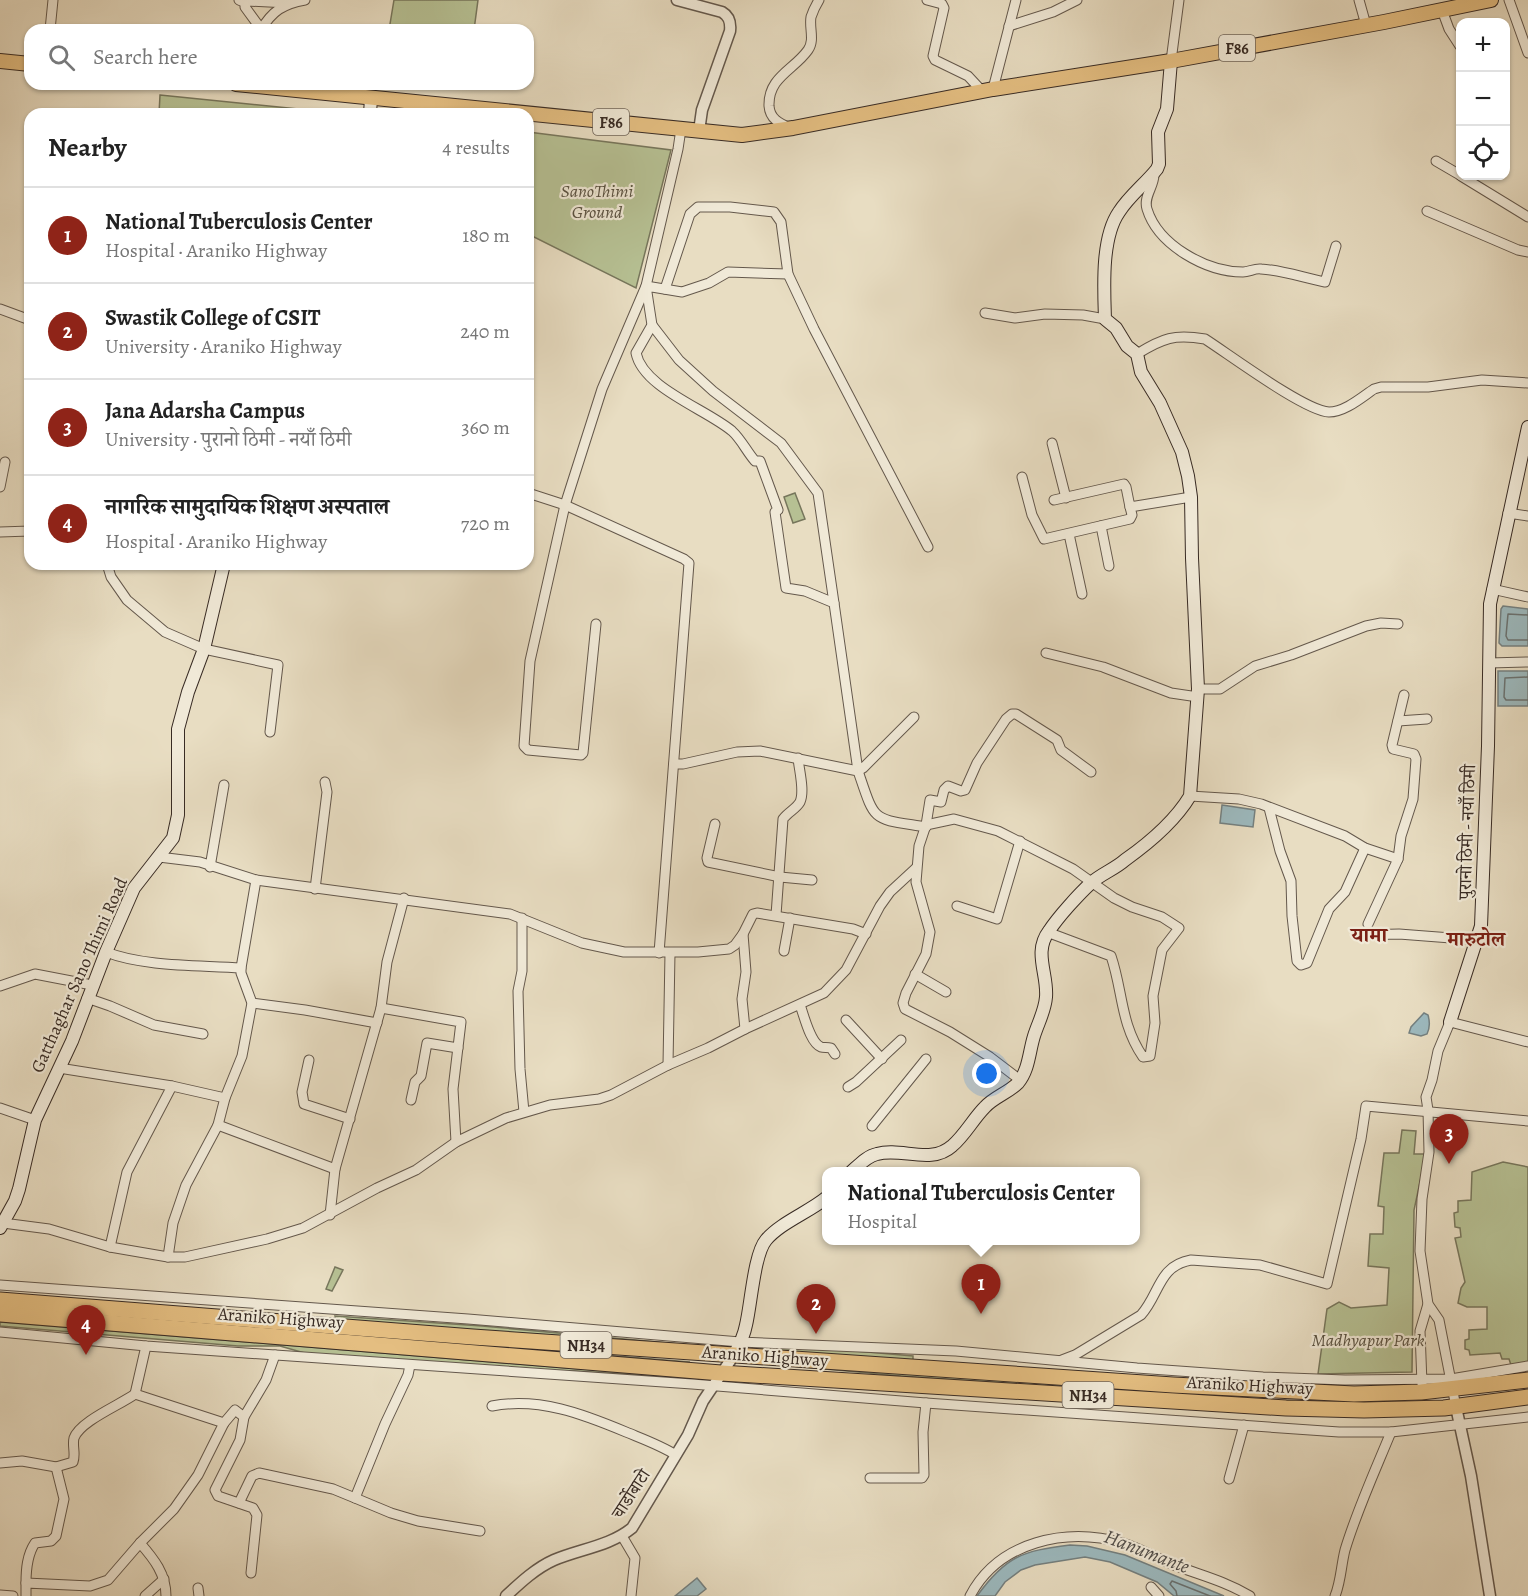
<!DOCTYPE html>
<meta charset="utf-8">
<style>
:root{--surface:#fff;--page:#f2f2f2;--text:#222;--muted:#767676;--line:#e0e0e0;--accent:#8f2418}
body{margin:0;font-family:Alegreya,"Noto Serif Devanagari",serif;background:var(--page);color:var(--text)}
.controls{position:absolute;right:18px;top:18px;display:grid;overflow:hidden;border-radius:12px;box-shadow:0 2px 4px #0004}
.controls button{width:54px;height:54px;display:grid;place-items:center;padding:0;border:0;border-bottom:2px solid var(--line);background:var(--surface);color:var(--text);font:30px sans-serif}
.you{position:absolute;left:987px;top:1074px;width:21px;height:21px;margin:-15px;border:4px solid #fff;border-radius:50%;background:#1a73e8;box-shadow:0 0 0 9px #1a73e833}
.badge{display:grid;place-items:center;width:39px;height:39px;border-radius:50%;background:var(--accent);color:#fff;font-size:20px;font-weight:700}
.pin{position:absolute;translate:-50% -50px;filter:drop-shadow(0 2px 3px #0008)}
.pin::after{content:'';position:absolute;top:32px;width:21px;height:18px;background:inherit;clip-path:polygon(0 0,100% 0,50% 100%)}
.popup{position:absolute;left:822px;top:1167px;width:318px;height:78px;box-sizing:border-box;display:grid;place-content:center;border-radius:12px;background:var(--surface);filter:drop-shadow(0 2px 4px #0005);font-size:20px;white-space:nowrap;color:var(--muted)}
.popup b{font-size:22px;color:var(--text)}
.popup::after{content:'';position:absolute;left:50%;top:100%;margin-left:-12px;border:12px solid transparent;border-top-color:var(--surface)}
.list{margin:0;padding:0;list-style:none}
h2{display:flex;justify-content:space-between;align-items:center;height:78px;margin:0;padding:0 24px;font-size:26px}
h2 small{font-size:20px;font-weight:400;color:var(--muted)}
.list li{display:grid;grid-template-columns:39px 1fr auto;gap:18px;align-items:center;box-sizing:border-box;height:96px;padding:0 24px;border-top:2px solid var(--line)}
.list b{display:block;font-size:22px;white-space:nowrap}
.list p{margin:0;font-size:20px;white-space:nowrap;color:var(--muted)}
.list em{font-size:20px;font-style:normal;color:var(--muted)}
.icon{flex:none;width:33px;height:33px;fill:none;stroke:currentColor;stroke-width:2;stroke-linecap:round;stroke-linejoin:round}
.map{position:relative;flex:none;width:1528px;height:1596px;overflow:hidden}
.search{position:absolute;background:var(--surface);box-shadow:0 2px 4px #0004;left:24px;top:24px;width:510px;height:66px;display:flex;align-items:center;gap:15px;box-sizing:border-box;padding:0 21px;border-radius:18px;color:var(--muted);font-size:22px}
.panel{position:absolute;background:var(--surface);box-shadow:0 2px 4px #0004;left:24px;top:108px;width:510px;height:462px;border-radius:18px}
.map>svg:first-child{display:block}
</style>
<div class="map">
<svg width="1528" height="1596" viewBox="0 0 1528 1596">
<rect width="100%" height="100%" fill="#e8ddc2"/>
<filter id="stains"><feTurbulence type="fractalNoise" baseFrequency=".00333" numOctaves="4"/><feColorMatrix values="0 0 0 0 .2 0 0 0 0 .09 0 0 0 0 .02 0 0 0 .5 -.17"/></filter>
<radialGradient id="worn" r=".72"><stop offset=".6" stop-color="#630" stop-opacity="0"/><stop offset="1" stop-color="#630" stop-opacity=".3"/></radialGradient>
<!-- green -->
<g fill="#b6c093" stroke="#77765c" stroke-width="1.5">
<path d="M394,0h84l-4,30h-85z"/>
<path d="M160,95l178,18 -179,1z"/>
<path d="M528,132l143,18 -35,138 -108,-54z"/>
<path d="M795,493l10,26 -12,4 -9,-26z"/>
<path d="M1402,1130l14,1 -2,23h12l-12,56 -2,162 -94,2 9,-65 12,-7 12,6 36,-3 2,-37 -21,-2 2,-32h13l1,-27 -6,-1 6,-53h15z"/>
<path d="M1503,1162l25,5v198h-17l-2,-6h-7l-2,-6 -30,2 -1,-5 -4,-1v-9l4,-1v-9l18,-1v-22h-20l-9,-4 3,-15 4,-6 -10,-44 6,-1 -1,-9 -5,-1 -1,-14 4,-1v-11l13,-1 1,-28z"/>
<path d="M335,1267l8,3 -11,21 -6,-2z"/>
<path d="M26,1308l664,54 -93,-6z"/>
<path d="M335,1316l147,10 208,19 -215,-14 -139,-12z"/>
<path d="M0,1322l690,56 -116,-7c-20,3 -39,-4 -59,-2l-207,-15 -28,-8h-42l-238,-20z"/>
<path d="M756,1347l88,3 69,6v4l-156,-10z"/>
<path d="M758,1363l522,37 135,4 -135,-2 -379,-26z"/>
</g>
<!-- water -->
<g fill="#9cb9be" stroke="#748080" stroke-width="1.5">
<path d="M1503,606l25,3v37h-26l-3,-3 2,-34z"/>
<rect x="1498" y="671" width="30" height="35"/>
<path d="M1222,805l33,5 -2,17 -33,-4z"/>
<path d="M1424,1013l4,2c2,7 2,13 -1,19l-6,2 -12,-3 2,-6z"/>
<path d="M1070,1545l17,1 38,9 99,41h-50l-17,-14 -47,-20 -25,-5 -50,8 -14,5 -16,12 -10,14h-18c29,-40 45,-45 93,-51z"/>
<path d="M697,1578l9,11 -9,7h-22z"/>
</g>
<g fill="none" stroke-linecap="round" stroke-linejoin="round">
<!-- shore -->
<g stroke="#6a7271" stroke-width="1.5">
<path d="M1528,615l-20,-1 -2,22 2,4h20"/>
<path d="M1528,677l-23,1 -1,19 2,3h22"/>
<path d="M1177,1596l-1,-5 -6,-7 2,-3 38,15"/>
</g>
<defs>
<g id="minor">
<path d="M239,0l7,3 1,-2 41,2"/>
<path d="M927,0l15,4 2,4 -11,48 2,4 33,16 14,15"/>
<path d="M1359,0l7,25"/>
<path d="M1509,0l19,53"/>
<path d="M246,3l-1,4 16,22"/>
<path d="M1442,10l7,19 11,17"/>
<path d="M1009,26l44,-14 24,-12"/>
<path d="M50,30l3,-30"/>
<path d="M261,30c11,-19 22,-26 44,-30"/>
<path d="M1171,61l8,-61"/>
<path d="M993,89l23,-89"/>
<path d="M790,128c-11,-5 -20,-9 -21,-22 -1,-29 25,-36 39,-56 7,-10 1,-22 3,-33 2,-6 5,-12 8,-17"/>
<path d="M1436,161l24,14"/>
<path d="M1154,173c1,13 -11,23 -7,36 11,36 59,63 96,63 6,0 12,-4 18,-3 21,1 43,9 64,13l11,-36"/>
<path d="M1461,176l67,41"/>
<path d="M1427,211l91,39 10,2"/>
<path d="M788,274l-60,-2 -19,11 -27,9 -36,-6 6,39 -16,28c7,35 70,56 96,78 9,8 15,21 23,30h5l18,49 -3,2 11,76 19,3 29,12 24,168 5,-3 51,-51"/>
<path d="M665,289l25,-75 8,-7h32l44,5 7,10 7,52 26,55 114,218"/>
<path d="M0,309l30,11"/>
<path d="M985,313l30,5 30,-4 38,1 22,4"/>
<path d="M652,325l27,35 34,31 68,52 37,50 16,110"/>
<path d="M1137,354c26,-16 37,-20 68,-15 25,16 100,72 124,73 16,0 33,-15 45,-23l7,-2h47l54,-7 46,3"/>
<path d="M1052,443l14,55"/>
<path d="M1022,477l10,38 12,24 86,-20 2,-4 -2,-8"/>
<path d="M0,487l5,-25"/>
<path d="M528,493l37,12 119,54 5,4 -30,390"/>
<path d="M1054,500l70,-16 2,3 4,20 61,-10"/>
<path d="M1508,513l20,3"/>
<path d="M1101,526l8,40"/>
<path d="M0,532l30,-1"/>
<path d="M1069,534l13,60"/>
<path d="M107,564l4,13 16,23 38,32 39,17 74,16 -8,67"/>
<path d="M1492,589l36,8"/>
<path d="M596,624l-13,129 -2,2 -53,-5 -4,-4 6,-85 35,-156 37,-116 44,-103 32,-137 3,-20"/>
<path d="M1046,653l57,14 68,26 27,4"/>
<path d="M1489,663l39,-1"/>
<path d="M1198,689h22l35,-23 36,-11 75,-29 15,-3 17,1"/>
<path d="M1398,721l29,-2"/>
<path d="M674,764h9l54,-12 23,-1 98,20c18,53 13,47 68,56"/>
<path d="M1190,796l49,3 22,5 84,32 20,12 33,11"/>
<path d="M1269,808l11,43 11,30 1,35 5,45 4,4 6,-2 22,-54 16,-17 20,-44"/>
<path d="M715,824l-8,34 1,4 72,15 32,3"/>
<path d="M926,825l4,-25 11,2 3,-12 4,-4 13,5 4,-1 12,-27 29,-44 6,-5h4l41,26 4,10 30,22"/>
<path d="M159,857l41,5 56,18 254,34 72,29 42,9h74l31,-3 6,-4 8,-11 10,-20 4,-1 96,16 13,5"/>
<path d="M210,867l14,-82"/>
<path d="M315,889l12,-97 -2,-10"/>
<path d="M957,906l40,13 23,-78"/>
<path d="M776,915l7,-96c5,-7 13,-10 17,-17 5,-11 -1,-32 -2,-44"/>
<path d="M522,918v53l-4,20 2,78 4,43"/>
<path d="M1368,924l30,-65 3,-23 12,-37 3,-40 -2,-5 -21,-5 -1,-4 12,-50"/>
<path d="M743,934l3,38 -4,27 3,30"/>
<path d="M1362,935l37,-1 78,6"/>
<path d="M784,951l6,-33"/>
<path d="M106,952c38,15 94,13 135,16"/>
<path d="M915,974l31,18"/>
<path d="M0,986l35,-12 57,11"/>
<path d="M87,998l23,8 44,19 49,9"/>
<path d="M252,1003l53,7 72,13"/>
<path d="M800,1005c4,10 10,38 21,42 3,1 6,0 10,1l4,6"/>
<path d="M381,1008l80,14 -8,67 3,53"/>
<path d="M846,1020l36,39"/>
<path d="M309,1060l-7,32 2,12 46,15"/>
<path d="M668,1065l2,-112"/>
<path d="M59,1068l113,18 53,12"/>
<path d="M1020,1080l-30,-23 -40,-25 -45,-23 -2,-6 3,-10 20,-39 4,-22 -14,-50 3,-36 7,-21 28,-6 44,12 75,38 41,29 18,9 30,10 17,11 -17,22 -9,46 2,27 -5,33 -7,1c-23,-34 -20,-66 -32,-101l-64,-24"/>
<path d="M848,1087l8,-5 45,-42"/>
<path d="M411,1100l4,-18 6,-6 6,-33 31,5"/>
<path d="M0,1108l35,12"/>
<path d="M218,1125l117,44"/>
<path d="M872,1126l54,-67"/>
<path d="M330,1215l5,-46 46,-161 6,-46 17,-64"/>
<path d="M3,1223l46,6 61,18 58,10h17l82,-18 36,-11 74,-40 39,-18 40,-28 50,-24 44,-13 49,-6 12,-4 57,-30 40,-17 37,-19 79,-36 22,-23 34,-64 10,-14 26,-24"/>
<path d="M110,1247l17,-75 45,-86"/>
<path d="M168,1257l5,-34 13,-38 32,-60 7,-27 17,-42 10,-53 -11,-30v-5l15,-88"/>
<path d="M0,1285l468,34 272,23 216,9 181,17 126,9 82,3 106,-1 77,-13"/>
<path d="M0,1332l146,14 546,38 234,19 413,29h52l137,-15"/>
<path d="M1062,1360l13,-5 66,-40c19,-21 17,-49 50,-55l69,5 67,19 34,-145 5,-33 162,15"/>
<path d="M410,1365l-2,10 -23,49 -30,74 36,15 27,8 62,10"/>
<path d="M1422,1384l-2,-53 8,-27"/>
<path d="M135,1394l89,29"/>
<path d="M135,1394l11,-48"/>
<path d="M492,1406c47,-9 91,8 134,26 17,7 34,13 50,23"/>
<path d="M1456,1407l-17,-87 -11,-16 -8,-53 2,-52 7,-47 -1,-42 -2,-13 6,-17 6,-29 12,-29 78,20"/>
<path d="M244,1417l-4,23 -25,50 3,6 35,12 4,7 -6,58"/>
<path d="M0,1463l22,-2 34,6 17,-5c3,-8 -1,-16 1,-24 6,-17 46,-33 61,-44"/>
<path d="M870,1478h52l2,-3 -1,-43 3,-29"/>
<path d="M1229,1479l15,-54"/>
<path d="M239,1503l13,-27 7,-3 74,16 22,9"/>
<path d="M622,1536l13,22 -4,38"/>
<path d="M140,1543c14,16 26,31 26,53"/>
<path d="M26,1583c0,-14 1,-28 9,-40l16,-2 5,-5 8,-37 -8,-32"/>
<path d="M1151,1587l8,9"/>
<path d="M198,1588l1,8"/>
<path d="M0,1595l13,1"/>
<path d="M26,1596v-13l64,3 18,-6 32,-37 34,-34 24,-34 26,-52 11,-13 9,7 22,-37 9,-25"/>
<path d="M145,1596l19,-17"/>
<path d="M970,1596c29,-55 96,-69 153,-53 17,5 33,15 51,22 26,10 51,16 76,31"/>
<path d="M1335,1596c6,-15 6,-30 10,-46 12,-40 30,-79 46,-118"/>
</g>
<g id="tertiary">
<path d="M677,0l45,12c7,4 9,10 8,19l-28,79 -3,21"/>
<path d="M1456,1407l15,69 19,120"/>
<path d="M506,1596c15,-14 30,-28 48,-36 26,-11 56,-14 78,-32l56,-93 15,-34 31,-46"/>
</g>
<g id="secondary">
<path d="M370,114l1,-16"/>
<path d="M1450,1022l31,-96 7,-180 2,-142 38,-177"/>
<path d="M851,1172c8,-7 16,-16 26,-18 24,-7 54,11 75,-8 13,-11 21,-27 33,-39 9,-10 23,-14 33,-24 11,-13 11,-31 16,-47 4,-13 11,-25 12,-39 2,-23 -13,-45 3,-66 9,-14 30,-37 42,-48 10,-9 24,-14 34,-23 24,-17 50,-39 65,-64l8,-107 -6,-131 -1,-61 -3,-21 -6,-24 -22,-49 -19,-31 -4,-18 -10,-8 -11,-18 -11,-9c-1,-31 -4,-81 14,-107 10,-16 26,-28 38,-43l2,-5 -1,-32 9,-23 4,-48"/>
<path d="M0,1228l15,-27 4,-12 16,-69 37,-79 34,-89 28,-64 39,-50 5,-23v-86l10,-37 16,-43 20,-85"/>
<path d="M734,1355c5,-9 10,-19 12,-30 5,-20 8,-71 20,-85 14,-17 43,-28 60,-42"/>
</g>
<g id="primary">
<path d="M0,61l30,3"/>
<path d="M236,84l506,51 51,-7 200,-39 178,-28 213,-39 107,-22"/>
</g>
<g id="trunk">
<path d="M0,1300l473,37 700,48 181,9 67,-2 107,-12"/>
<path d="M0,1314l721,59 565,35 78,2 80,-2 84,-11"/>
</g>
</defs>
<!-- minor casing -->
<use href="#minor" stroke="#64584c" stroke-width="11"/>
<!-- tertiary casing -->
<use href="#tertiary" stroke="#64584c" stroke-width="13"/>
<!-- secondary casing -->
<use href="#secondary" stroke="#382b24" stroke-width="14"/>
<!-- primary casing -->
<use href="#primary" stroke="#382b24" stroke-width="16"/>
<!-- trunk casing -->
<use href="#trunk" stroke="#382b24" stroke-width="17"/>
<!-- minor -->
<use href="#minor" stroke="#f0e9d7" stroke-width="9"/>
<!-- tertiary -->
<use href="#tertiary" stroke="#f0e9d7" stroke-width="10"/>
<!-- secondary -->
<use href="#secondary" stroke="#f0e9d7" stroke-width="12"/>
<!-- primary -->
<use href="#primary" stroke="#e4be81" stroke-width="14"/>
<!-- trunk -->
<use href="#trunk" stroke="#e4be81" stroke-width="15"/>
</g>
<g text-anchor="middle" stroke-width="4.5" stroke-linejoin="round" paint-order="stroke">
<!-- shield labels -->
<g fill="#f0e9d7" stroke="#6f645a" stroke-width="1.5">
<rect x="1219" y="35" width="36" height="26" rx="4.5"/>
<rect x="593" y="109" width="36" height="26" rx="4.5"/>
<rect x="560.5" y="1332" width="51" height="26" rx="4.5"/>
<rect x="1062.5" y="1382" width="51" height="26" rx="4.5"/>
</g>
<g font-size="16" font-weight="bold" fill="#382b24">
<text x="1237" y="54">F86</text>
<text x="611" y="128">F86</text>
<text x="586" y="1351">NH34</text>
<text x="1088" y="1401">NH34</text>
</g>
<!-- park labels -->
<g font-size="18" font-style="italic" fill="#585040" stroke="#f0e9d7">
<text x="597" y="197">SanoThimi<tspan x="597" dy="21">Ground</tspan></text>
<text x="1368" y="1346">Madhyapur Park</text>
</g>
<!-- street labels -->
<g font-size="18" fill="#382b24" stroke="#f0e9d7">
<text transform="translate(1467 832) rotate(-88)" y="6">पुरानो ठिमी - नयाँ ठिमी</text>
<text transform="translate(79 975) rotate(-66)" y="6">Gatthaghar Sano Thimi Road</text>
<text transform="translate(281 1318) rotate(4)" y="6">Araniko Highway</text>
<text transform="translate(765 1356) rotate(4)" y="6">Araniko Highway</text>
<text transform="translate(1250 1385) rotate(3)" y="6">Araniko Highway</text>
<text transform="translate(631 1494) rotate(-57)" y="6">चार्डोबाटो</text>
</g>
<!-- neighbourhood labels -->
<g font-size="20" font-weight="bold" fill="#7a1f14" stroke="#f0e9d7">
<text x="1476" y="946">मारुटोल</text>
</g>
<!-- water labels -->
<g font-size="20" font-style="italic" fill="#514e4a" stroke="#f0e9d7">
<text transform="translate(1147 1551) rotate(21)" y="7">Hanumante</text>
</g>
<!-- quarter labels -->
<g font-size="21" font-weight="bold" fill="#7a1f14" stroke="#f0e9d7">
<text x="1369" y="942">यामा</text>
</g>
</g>
<rect width="100%" height="100%" filter="url(#stains)"/>
<rect width="100%" height="100%" fill="url(#worn)"/>
</svg>
<div class="controls">
<button>+</button>
<button>−</button>
<button><svg class="icon" aria-label="locate" viewBox="0 0 24 24"><circle cx="12" cy="12" r="6"/><path d="M12 2v4M12 18v4M2 12h4M18 12h4"/></svg></button>
</div>
<div class="you"></div>
<div class="pin badge" style="left:981px;top:1314px">1</div>
<div class="popup"><b>National Tuberculosis Center</b>Hospital</div>
<div class="pin badge" style="left:816px;top:1334px">2</div>
<div class="pin badge" style="left:1449px;top:1164px">3</div>
<div class="pin badge" style="left:86px;top:1355px">4</div>
<div class="search"><svg class="icon" aria-label="search" viewBox="0 0 24 24"><circle cx="10" cy="10" r="6"/><path d="M15 15l6 6"/></svg>Search here</div>
<section class="panel">
<h2>Nearby<small>4 results</small></h2>
<ul class="list">
<li><span class="badge">1</span><div><b>National Tuberculosis Center</b><p>Hospital · Araniko Highway</p></div><em>180 m</em></li>
<li><span class="badge">2</span><div><b>Swastik College of CSIT</b><p>University · Araniko Highway</p></div><em>240 m</em></li>
<li><span class="badge">3</span><div><b>Jana Adarsha Campus</b><p>University · पुरानो ठिमी - नयाँ ठिमी</p></div><em>360 m</em></li>
<li><span class="badge">4</span><div><b>नागरिक सामुदायिक शिक्षण अस्पताल</b><p>Hospital · Araniko Highway</p></div><em>720 m</em></li>
</ul>
</section>
</div>
